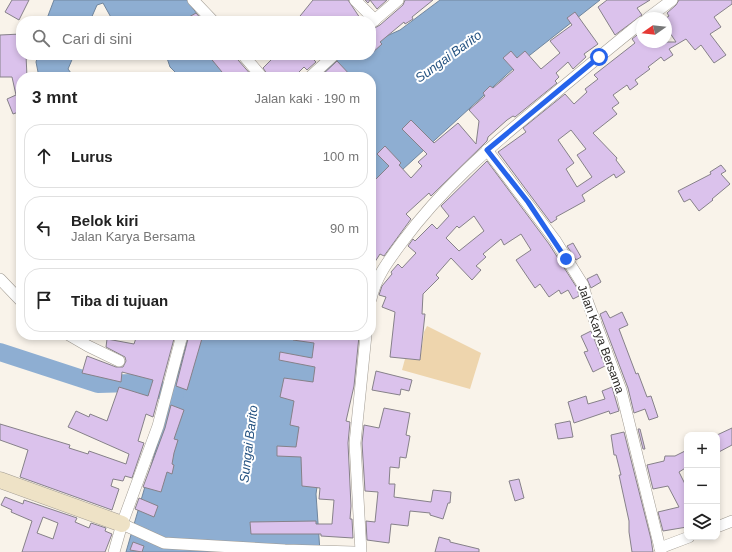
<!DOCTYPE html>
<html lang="id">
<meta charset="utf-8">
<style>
:root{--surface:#fff;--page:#f6f6f6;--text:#222;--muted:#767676;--line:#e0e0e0}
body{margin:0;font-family:Arial,sans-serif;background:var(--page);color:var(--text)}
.controls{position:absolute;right:12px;bottom:12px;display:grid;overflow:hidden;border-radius:8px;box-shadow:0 2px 6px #0003}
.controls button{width:36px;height:36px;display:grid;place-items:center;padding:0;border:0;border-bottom:1px solid var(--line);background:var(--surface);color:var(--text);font:20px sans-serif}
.compass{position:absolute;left:636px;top:12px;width:36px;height:36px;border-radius:50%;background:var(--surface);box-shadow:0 2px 6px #0003;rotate:256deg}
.stop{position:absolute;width:12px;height:12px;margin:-9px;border:3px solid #2563eb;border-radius:50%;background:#fff}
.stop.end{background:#2563eb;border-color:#fff;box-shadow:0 1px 4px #0008}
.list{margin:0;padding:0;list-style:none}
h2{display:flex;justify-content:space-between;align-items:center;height:52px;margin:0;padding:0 16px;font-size:17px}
h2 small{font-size:13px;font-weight:400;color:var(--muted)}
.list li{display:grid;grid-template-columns:26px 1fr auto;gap:12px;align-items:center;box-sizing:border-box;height:64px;margin:0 8px 8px;padding:0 8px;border:1px solid var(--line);border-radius:16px}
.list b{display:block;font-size:15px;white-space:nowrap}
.list p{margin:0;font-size:13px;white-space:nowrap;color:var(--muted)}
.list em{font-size:13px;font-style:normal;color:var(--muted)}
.icon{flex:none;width:22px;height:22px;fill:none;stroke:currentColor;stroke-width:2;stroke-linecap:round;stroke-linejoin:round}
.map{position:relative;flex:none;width:732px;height:552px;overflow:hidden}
.search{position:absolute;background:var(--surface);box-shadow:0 2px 6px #0003;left:16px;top:16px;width:360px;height:44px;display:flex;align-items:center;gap:10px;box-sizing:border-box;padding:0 14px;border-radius:16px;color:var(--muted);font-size:15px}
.panel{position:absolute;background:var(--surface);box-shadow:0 2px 6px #0003;left:16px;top:72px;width:360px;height:268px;border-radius:16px}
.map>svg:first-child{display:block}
</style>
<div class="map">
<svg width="732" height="552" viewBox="0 0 732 552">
<rect width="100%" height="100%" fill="#f9f3ea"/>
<!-- green -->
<path fill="#eed5ad" d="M427,326l54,27 -11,36 -68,-19 3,-11 15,1 4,-28z"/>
<!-- water -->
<g fill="#8eaed2" stroke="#70869e">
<path d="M54,0h133l15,21h-89l-10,-18 -6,2 -7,16h-44z"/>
<path d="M440,0h160l-84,66 -114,104 -31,77v-170h-51c22,-23 19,-22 51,-22v-12l29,-13z"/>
<path d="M38,55h36l-6,14 6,8h-35l-3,-15z"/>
<path d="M166,55h58l5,22h-49l-10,-10z"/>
<path d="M189,335h153l-9,38 -17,121 4,58h-194z"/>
</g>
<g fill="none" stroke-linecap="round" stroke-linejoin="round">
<!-- river -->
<path stroke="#8eaed2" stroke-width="18" d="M0,352l98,32 34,-1 43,11"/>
</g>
<!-- building -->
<g fill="#dbc2ec" stroke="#868189" fill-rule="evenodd">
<path d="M12,0h17l-10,20 -14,-8z"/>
<path d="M313,0h35l14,21h-66z"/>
<path d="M365,0h22l-10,9 -7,-9 -2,3z"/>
<path d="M405,0h28l-21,17 1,2 -8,5 -1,-2 -24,20 2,2 -11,10v-24l9,-5 23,-20z"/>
<path d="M607,0h43l-13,8 5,7 -27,20 -17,-28z"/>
<path d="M679,0h53v4l-18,13 7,10 -11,7 16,21 -12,8 -13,-18 -6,5 -9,-11 -17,10 4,6 -9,6 -3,-4 -13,10 2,2 -15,11 3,4 -8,6 -3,-5 -14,10 6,8 -7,5 5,6 -24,19 24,25 -1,2 9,12 -9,6 -2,-4 -32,21 3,6 -29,16 1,2 -6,4 -53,-71 28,-20 -3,-4 42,-34 9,10 13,-12 -2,-3 13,-10 -4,-4 41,-32 -3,-4 9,-7 1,10h34l-10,-15v-9l3,-2 -2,-3 9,-8zM571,130l15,19 -9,6 15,22 -15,10 -11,-18 8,-6 -16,-23z"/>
<path d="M575,12l23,32 -14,10 2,3 -13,12 -5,-7 -12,11 3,4 -4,4 2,2 -42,34 -2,-1 -6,4 -19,17 -1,4 -56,55 -2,-3 -23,21 5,5 -27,37 -4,-2 -9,14v-84l18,-18 -12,-12 8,-8 16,17 -2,2 12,13 11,-12 -4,-4 9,-8 -25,-25 9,-9 23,23 24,-20 18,21 3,-23 -10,-11 16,-14 -2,-3 7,-7 3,2 21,-18 -11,-12 8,-7 6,7 8,-7 16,18 19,-16 -10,-12 22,-16 -5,-7z"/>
<path d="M196,13l7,8h-21z"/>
<path d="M21,34v21h5l1,22h-6v34l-8,3 -6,-15 9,-4 -4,-18h-12v-42z"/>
<path d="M208,55h28l2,5 15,17h-36l5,-5z"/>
<path d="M276,55h41l-4,4 3,3 -9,8 -3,-3 -10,10h-25l-6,-9z"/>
<path d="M337,61l15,16h-32z"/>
<path d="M487,161l62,83 28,44 2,8 -6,3 -5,-9 -7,4 -2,-4 -10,7 -9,-13 -5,4 -19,-28 15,-10 -10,-16 -17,11 -3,-6 -18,15 3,3 -10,9 5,4 -9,10 -21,-22 -15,17 3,3 -16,16 -1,20h3l-5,46 -30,-3 5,-45 -13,-5 4,-10 -7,-2 3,-9 10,-12 -1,-2 7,-8 4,4 14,-15 -8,-7 5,-7 2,2 17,-17 5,5 12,-13 -8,-10zM474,216l10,15 -25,20 -13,-13 11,-12 2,2z"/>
<path d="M721,165l5,6 -5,3 9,10 -18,15 1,1 -14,11 -9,-12 -6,3 -6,-11 33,-17 -1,-2z"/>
<path d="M573,243l8,14 -5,3 -9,-14z"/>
<path d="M597,274l4,8 -10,6 -4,-9z"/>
<path d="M606,311l4,7 12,-6 6,13 -9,4 17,45 2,-1 9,24 4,-1 7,21 -9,3 -4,-11 -11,4 -6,-25 -28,-74z"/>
<path d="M591,331l14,35 -12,6 -9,-20 4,-1 -7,-15z"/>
<path d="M137,335h38l-22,82 -7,-3 -8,27 6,2 -12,35 -7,-2 -2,5 -10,-2 -2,7 8,3 -7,21 -92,-33 8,-27 -28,-10v-16l70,21 -1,3 19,6 1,-3 37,13 3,-10 -61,-27 8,-16 13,6 1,-3 17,7 12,-34 29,9 5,-16 -31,-8 -1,10 -39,-9 5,-17 29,11h7l3,-6 -1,-4 -19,-10 1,-8 27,5z"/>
<path d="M189,335h14l-16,55 -11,-4z"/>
<path d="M294,335l65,1 -5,50 -8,35 4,1 -2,21 3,63 -1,13h2l1,19 -32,-2v-2h-70l-1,-12 66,-1v3h16l2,-24 -15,-1 1,-11 -18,-2 -1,-29 -24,-1v-10l19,1 3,-20 -9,-2 4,-24 -14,-4 4,-19 29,4 2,-15 -36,-7 1,-8 32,6 2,-15 -21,-3z"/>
<path d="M376,371l36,9 -3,11 -8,-2 -1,6 -28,-5z"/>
<path d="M612,387l7,24 -9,3 -1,-3 -35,12 -6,-21 18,-6 2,8 17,-5 -3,-8z"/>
<path d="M171,405l13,5 -10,29 4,1 -4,13 -2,11 2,1 -2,9 -5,-2 -6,20 -18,-5 22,-59z"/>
<path d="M384,408l26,5 -4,22 4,1 -4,22 -6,-1 -1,11 -9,-1 -1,17h6l-1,13 37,5 2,-12 18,2 -1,11h-2l-5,16 -13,-4v-2l-20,-2 -2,15 -17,-2 -2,19 -22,-3 -1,-19 9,1 3,-30 -13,-1 -3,-48 2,-18 15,3z"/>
<path d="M570,421l3,16 -15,2 -3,-15z"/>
<path d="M732,428v17l-15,8v-18z"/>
<path d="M638,429h2l5,20h-2z"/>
<path d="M624,432l27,107 2,13h-21l-3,-20v-11l-10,-46h2l-5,-20h-2l-3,-20z"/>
<path d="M687,450v17l-8,5 8,16v39l-24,4 -5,-19 21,-5 -11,-21 -15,3 -6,-24 17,-4 1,-5h10z"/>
<path d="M519,479l5,19 -9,3 -6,-20z"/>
<path d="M5,497l18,7 1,-4 53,18 -2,4 14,6 2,-5 15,5 -1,3 7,3 -7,18h-83l10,-31 -21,-9 1,-2 -11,-5zM43,517l15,6 -5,16 -16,-6z"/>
<path d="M139,498l19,8 -4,11 -19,-8z"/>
<path d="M439,537l11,3v2l29,7v3h-44z"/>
<path d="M133,542l11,4 -2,6 -12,-2z"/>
</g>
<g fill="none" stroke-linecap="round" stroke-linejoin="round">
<defs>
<g id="street">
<path d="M193,0l20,21"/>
<path d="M355,0l20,20"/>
<path d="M648,18l24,-18"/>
<path d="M371,23l27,-23"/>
<path d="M243,55l19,22"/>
<path d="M310,77l24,-22"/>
<path d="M487,150l68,90 28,45 5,18 33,87 40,162"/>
<path d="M0,279l21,22"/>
<path d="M371,299c5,-23 18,-39 32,-58 38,-51 84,-92 133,-132 35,-29 70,-58 106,-87"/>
<path d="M69,335l19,11 31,15"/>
<path d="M122,524l42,19 121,7 69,2"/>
<path d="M717,527l15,-6"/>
<path d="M660,548l29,-11"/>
<path d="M114,552l8,-28 36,-98 24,-91"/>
<path d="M361,552l-6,-109 11,-108"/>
</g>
<path id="secondary" d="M0,480l122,44"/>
</defs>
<!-- street casing -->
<use href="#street" stroke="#a29c93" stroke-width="12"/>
<!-- secondary casing -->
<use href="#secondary" stroke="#a29c93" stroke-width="17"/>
<!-- street -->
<use href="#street" stroke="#fff" stroke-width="11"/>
<!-- secondary -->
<use href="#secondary" stroke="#eee2c6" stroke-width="16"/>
</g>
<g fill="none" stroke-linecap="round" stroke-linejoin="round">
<!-- route -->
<path stroke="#2563eb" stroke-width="5" d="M566,259l-38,-57 -41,-52 112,-93"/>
</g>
<g text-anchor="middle" stroke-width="4" stroke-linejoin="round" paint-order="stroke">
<!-- street labels -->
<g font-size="12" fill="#2a2825" stroke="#fff">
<text transform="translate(601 339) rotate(70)" y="4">Jalan Karya Bersama</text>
</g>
<!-- water labels -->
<g font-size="13" font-style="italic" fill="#255382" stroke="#fff">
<text transform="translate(448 56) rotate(-36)" y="5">Sungai Barito</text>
<text transform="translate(248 444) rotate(-83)" y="5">Sungai Barito</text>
</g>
</g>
</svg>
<div class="controls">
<button>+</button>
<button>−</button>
<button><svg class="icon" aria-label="layers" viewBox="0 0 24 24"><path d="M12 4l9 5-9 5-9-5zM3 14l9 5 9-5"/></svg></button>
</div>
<svg class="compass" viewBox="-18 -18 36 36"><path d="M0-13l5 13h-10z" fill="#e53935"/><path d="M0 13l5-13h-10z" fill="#767676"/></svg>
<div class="stop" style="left:599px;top:57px"></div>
<div class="stop end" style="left:566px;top:259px"></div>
<div class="search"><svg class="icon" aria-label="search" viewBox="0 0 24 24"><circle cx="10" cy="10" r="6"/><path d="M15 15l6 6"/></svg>Cari di sini</div>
<section class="panel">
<h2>3 mnt<small>Jalan kaki · 190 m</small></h2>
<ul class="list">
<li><svg class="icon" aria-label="ahead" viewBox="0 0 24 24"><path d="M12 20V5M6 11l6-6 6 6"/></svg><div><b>Lurus</b></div><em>100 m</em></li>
<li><svg class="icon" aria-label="left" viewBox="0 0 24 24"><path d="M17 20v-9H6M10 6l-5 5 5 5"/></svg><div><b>Belok kiri</b><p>Jalan Karya Bersama</p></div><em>90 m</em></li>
<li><svg class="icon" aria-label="arrive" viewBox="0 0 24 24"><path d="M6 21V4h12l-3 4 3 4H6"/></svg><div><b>Tiba di tujuan</b></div></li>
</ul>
</section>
</div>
